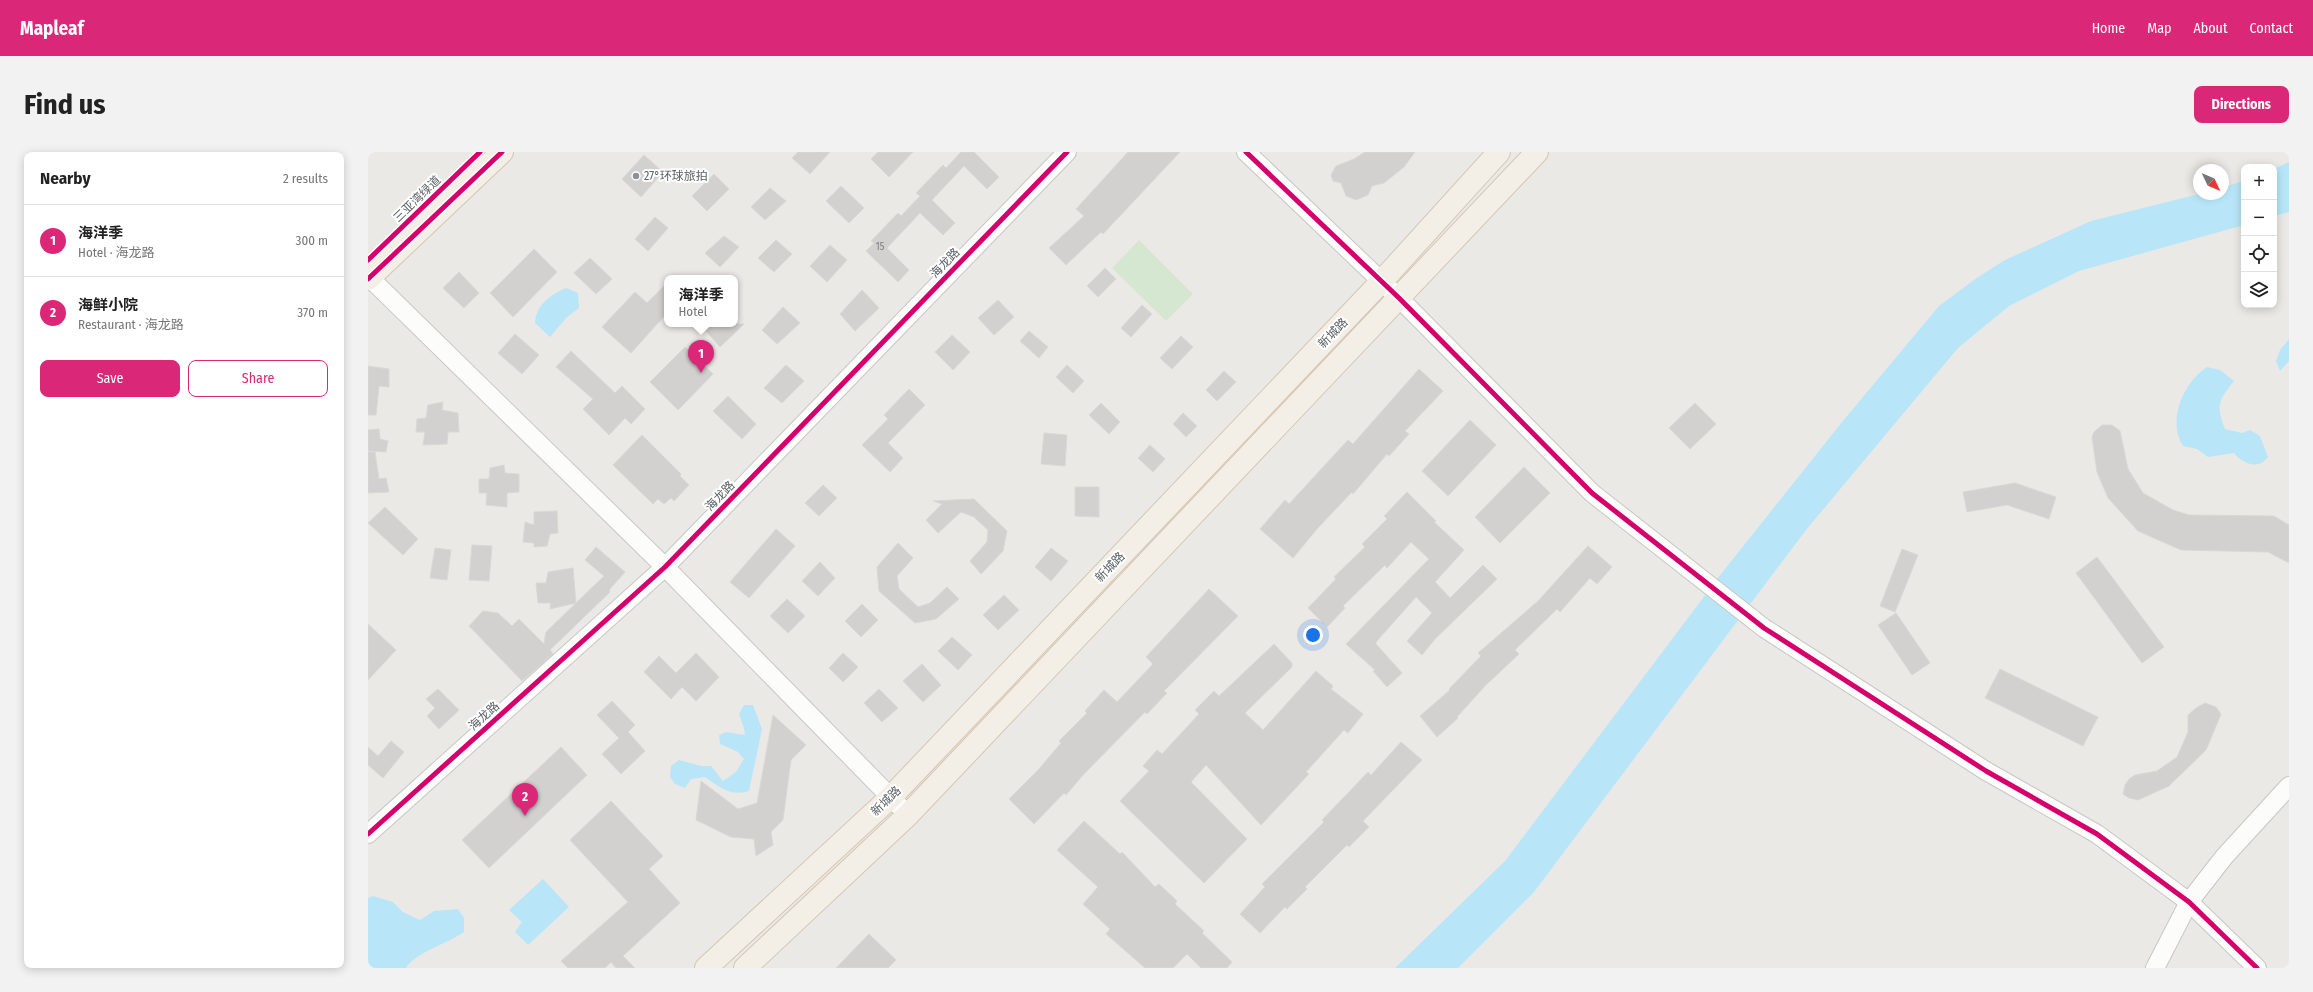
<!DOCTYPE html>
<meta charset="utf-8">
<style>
:root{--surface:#fff;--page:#f2f2f2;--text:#222;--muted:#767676;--line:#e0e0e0;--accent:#db2777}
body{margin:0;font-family:"Fira Sans Condensed","Noto Sans SC",sans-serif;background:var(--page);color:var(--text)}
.controls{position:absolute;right:12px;top:12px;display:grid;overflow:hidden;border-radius:8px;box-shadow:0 2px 10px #0003}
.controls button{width:36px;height:36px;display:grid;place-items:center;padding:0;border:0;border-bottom:1px solid var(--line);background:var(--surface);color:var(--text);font:20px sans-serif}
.compass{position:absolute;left:1825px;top:12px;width:36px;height:36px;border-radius:50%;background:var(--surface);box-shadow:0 2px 10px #0003;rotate:134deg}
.you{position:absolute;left:945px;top:483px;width:14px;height:14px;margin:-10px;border:3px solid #fff;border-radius:50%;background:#1a73e8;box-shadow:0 0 0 6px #1a73e833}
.badge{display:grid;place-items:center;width:26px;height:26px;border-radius:50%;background:var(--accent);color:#fff;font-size:13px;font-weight:700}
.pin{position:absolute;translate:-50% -33px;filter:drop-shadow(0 1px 2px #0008)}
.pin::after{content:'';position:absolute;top:21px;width:14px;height:12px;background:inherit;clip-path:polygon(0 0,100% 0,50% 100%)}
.popup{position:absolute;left:296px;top:123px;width:74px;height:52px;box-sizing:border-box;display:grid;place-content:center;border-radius:8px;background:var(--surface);filter:drop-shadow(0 1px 3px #0005);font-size:13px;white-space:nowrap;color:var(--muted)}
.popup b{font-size:15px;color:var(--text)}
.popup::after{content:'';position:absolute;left:50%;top:100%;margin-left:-8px;border:8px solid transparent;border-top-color:var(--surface)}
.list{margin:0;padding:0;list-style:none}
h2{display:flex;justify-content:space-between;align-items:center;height:52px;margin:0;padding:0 16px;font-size:17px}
h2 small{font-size:13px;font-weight:400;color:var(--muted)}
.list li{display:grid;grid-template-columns:26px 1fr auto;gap:12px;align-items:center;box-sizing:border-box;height:72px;padding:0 16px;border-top:1px solid var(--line)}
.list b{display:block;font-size:15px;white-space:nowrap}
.list p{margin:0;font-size:13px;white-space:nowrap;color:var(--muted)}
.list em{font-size:13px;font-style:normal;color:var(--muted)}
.actions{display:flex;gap:8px;padding:12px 16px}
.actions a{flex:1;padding:9px 0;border:1px solid var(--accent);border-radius:8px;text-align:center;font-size:14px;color:var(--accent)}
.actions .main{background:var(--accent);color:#fff}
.icon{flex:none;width:22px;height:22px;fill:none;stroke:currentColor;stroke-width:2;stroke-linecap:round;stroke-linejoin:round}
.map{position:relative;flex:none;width:1921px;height:816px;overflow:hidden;border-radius:8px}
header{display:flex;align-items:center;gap:24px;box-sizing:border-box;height:56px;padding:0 20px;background:var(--accent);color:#fff}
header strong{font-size:19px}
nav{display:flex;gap:22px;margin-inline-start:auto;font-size:14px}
.intro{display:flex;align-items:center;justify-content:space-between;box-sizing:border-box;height:96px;padding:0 24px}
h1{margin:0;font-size:28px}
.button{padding:10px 18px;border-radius:8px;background:var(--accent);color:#fff;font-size:14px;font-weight:700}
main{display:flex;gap:24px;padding:0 24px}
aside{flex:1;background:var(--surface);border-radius:8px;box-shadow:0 2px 10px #0003}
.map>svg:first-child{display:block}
</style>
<header>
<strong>Mapleaf</strong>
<nav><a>Home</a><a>Map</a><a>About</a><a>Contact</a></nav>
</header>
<div class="intro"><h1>Find us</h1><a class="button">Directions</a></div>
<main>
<aside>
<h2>Nearby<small>2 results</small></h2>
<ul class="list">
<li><span class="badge">1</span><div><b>海洋季</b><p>Hotel · 海龙路</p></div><em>300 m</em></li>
<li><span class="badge">2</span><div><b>海鲜小院</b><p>Restaurant · 海龙路</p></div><em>370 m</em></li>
</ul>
<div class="actions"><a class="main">Save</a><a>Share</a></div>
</aside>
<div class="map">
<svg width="1921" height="816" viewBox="0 0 1921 816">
<rect width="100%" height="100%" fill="#ebe9e6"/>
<!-- pitch -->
<path fill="#d6e7d1" d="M771,88l54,54 -27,27 -54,-53z"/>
<!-- water -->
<g fill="#b8e6f8">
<path d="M1921,10v50l-15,4v-47z"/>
<path d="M1876,29v44l-165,46 -70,35 -51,42 -152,182 -272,362 -76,76h-63l110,-107 216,-287 121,-152 97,-116 39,-29 27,-17 86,-39 108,-27h24v-7z"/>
<path d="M198,136l12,5 1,15 -12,9 -17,20 -15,-14c1,-18 16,-29 31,-35z"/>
<path d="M1921,187v22l-9,10 -4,-10 4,-11z"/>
<path d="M1839,215l13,3 14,11c-16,20 -18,24 -9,48l17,4 8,-3 10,6 8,21c-10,14 -26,6 -34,-4l-26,4 -11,-8 -14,-3c-16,-26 0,-63 24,-79z"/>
<path d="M376,553h9l9,24 -13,62c-18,6 -30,-4 -44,-14l-14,2 -6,9 -10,-4 -5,-7 1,-11 8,-6 22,6h10l12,15 13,-9 8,-13 -6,-7 -18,-8 -1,-9 7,-3 19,3 -1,-7 -5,-14z"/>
<path d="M175,727l26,28 -41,38 -13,-13 7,-10 -13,-12z"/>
<path d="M5,744l20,6 10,10 17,8 14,-9 24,-2 6,9v14c-17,12 -48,20 -58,36h-38v-70z"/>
</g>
<!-- building -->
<g fill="#d3d1d0" stroke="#dad8d5">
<path d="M430,0h32l-20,22 -18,-16z"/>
<path d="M510,0h35l-24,25 -18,-18z"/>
<path d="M593,0h13l25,25 -12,12 -23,-23 -32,34 23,23 -12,12 -23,-22 -33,35 22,22 -11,12 -32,-31 8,-8 -3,-2 27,-28 3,3 19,-20 -4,-3 27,-28 3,3z"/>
<path d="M760,0h52l-77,82 -2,-2 -35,33 -17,-17 35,-32 -8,-7z"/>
<path d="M997,0h50l-11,15 -20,16 -12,3 -4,9 -12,5 -10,-4 -5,-13 -8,-2 -2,-6 5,-9 18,-7z"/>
<path d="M276,3l19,17 -22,25 -19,-18z"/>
<path d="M346,22l15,15 -22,22 -15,-15z"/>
<path d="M473,34l23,22 -15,15 -23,-22z"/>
<path d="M402,36l16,13 -21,19 -14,-13z"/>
<path d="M287,65l13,11 -20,23 -13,-12z"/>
<path d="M356,84l15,11 -19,20 -15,-14z"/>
<path d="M408,88l16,14 -18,18 -16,-14z"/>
<path d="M462,93l17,15 -20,22 -17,-16z"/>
<path d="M166,97l23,23 -44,45 -23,-24z"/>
<path d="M222,106l22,21 -16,15 -22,-21z"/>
<path d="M737,116l11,11 -18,18 -11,-11z"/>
<path d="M91,120l20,21 -15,15 -21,-20z"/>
<path d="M299,131v30l-36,40 -29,-26 33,-35 12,11z"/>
<path d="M494,138l17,18 -24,23 -15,-17z"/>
<path d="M630,148l16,17 -20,18 -16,-17z"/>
<path d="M774,153l10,9 -21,23 -10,-9z"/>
<path d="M415,155l17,16 -23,21 -15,-14z"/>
<path d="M345,172h31l-24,23 -14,-16z"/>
<path d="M661,179l19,16 -9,11 -19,-17z"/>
<path d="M147,182l24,21 -17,19 -24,-21z"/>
<path d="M584,183l18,17 -17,18 -18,-18z"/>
<path d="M813,184l12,11 -21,22 -12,-11z"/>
<path d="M317,195l28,27 -35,36 -28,-28z"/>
<path d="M203,199l44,42 7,-7 23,23 -14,15 -6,-6 -16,17 -26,-26 10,-10 -37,-32z"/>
<path d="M418,213l18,16 -22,22 -18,-15z"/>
<path d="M699,213l17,16 -11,12 -17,-16z"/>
<path d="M0,214l21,3v18l-10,-1 -3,29h-8z"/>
<path d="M1051,217l24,22 -38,40 4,3 -20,22 -2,-2 -34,40 -1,-2 -35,37 -24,29 -33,-29 25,-29 4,4 59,-64 5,4z"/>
<path d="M856,219l12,11 -19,19 -11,-11z"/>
<path d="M541,237l16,16 -37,38 15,15 -13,14 -28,-27 26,-26 -4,-4z"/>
<path d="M360,244l28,28 -14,15 -29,-28z"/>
<path d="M75,250l-1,8 16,3 1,19h-11l-1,12 -24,1 2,-13h-9l1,-13 9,-1 2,-13z"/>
<path d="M733,251l19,19 -11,12 -20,-19z"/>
<path d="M1327,251l21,21 -26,25 -21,-21z"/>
<path d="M815,261l14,13 -11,11 -13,-13z"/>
<path d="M1102,268l26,25 -48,51 -26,-25z"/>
<path d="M1734,273h10l8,6 8,38 15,24 30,17 16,5 85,1 15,9v38l-21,-11 -87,-2 -43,-19 -30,-33 -11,-26 -5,-35 2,-5z"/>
<path d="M11,277l1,10 8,2 -2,11 -18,-1v-21z"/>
<path d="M676,281l23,2 -2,31 -24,-2z"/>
<path d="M274,283l39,39 -1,2 9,9 -15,16 -3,-3 -7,6 -6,-5 -5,5 -40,-39z"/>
<path d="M782,293l15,14 -12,13 -15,-14z"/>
<path d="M0,300h7l4,27 7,-1 3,14 -21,1z"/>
<path d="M136,313l1,8 14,1v18l-12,1v14l-21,-2 1,-12h-8v-14h10l1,-11z"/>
<path d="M1156,315l26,26 -50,50 -25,-26z"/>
<path d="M1647,331l41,14 -7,22 -42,-14 -40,7 -4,-20z"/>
<path d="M455,333l14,13 -18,18 -14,-13z"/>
<path d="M707,335h24v30l-24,-1z"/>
<path d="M1039,340l29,29 -2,1 30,28 -29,32 15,16 33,-33 14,14 -62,60 -13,16 -15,-14 25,-28 -16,-16 -40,45v2l26,29 -15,14 -14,-16 2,-1 -29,-26 83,-85 -18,-17 -24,26 -2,-3 -42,41 2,2 -18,19 -19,-19 28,-29 -2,-2 31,-30 -3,-3 25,-25 -3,-3z"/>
<path d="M606,347l33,32 -4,20 -22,23 -11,-13 17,-19 1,-12 -14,-13 -13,-5 -23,21 -12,-13 16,-16 -9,-3z"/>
<path d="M17,355l33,32 -15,16 -35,-32z"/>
<path d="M189,359l1,22 -8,1 -3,12 -13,1v-4l-11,-1 2,-20 9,3v-13z"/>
<path d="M408,377l19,17 -46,52 -19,-16z"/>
<path d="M530,391l15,15 -16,18 2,13 19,18 12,-4 17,-16 12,12 -23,20 -21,4 -36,-32 -2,-24z"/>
<path d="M104,393l20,1 -3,35 -20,-1z"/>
<path d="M1220,394l24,21 -15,17 -7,-6 -30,34 -3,-3 -42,41 4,4 -34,32 -28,31 1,1 -21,19 -17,-21 30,-26 -1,-1 32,-33 -3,-3 60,-52z"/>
<path d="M228,395l29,25 -16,18 1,2 -60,58 3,4 -31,27 -53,-55 14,-15 15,2 14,13 7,-7 25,25 2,-12 58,-56 -19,-16z"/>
<path d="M67,396l16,2 -4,30 -17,-2z"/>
<path d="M683,396l17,13 -17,20 -16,-14z"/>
<path d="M1534,397l16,6 -23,57 -15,-6z"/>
<path d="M1729,405l67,90 -22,16 -66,-90z"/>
<path d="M452,410l15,16 -17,18 -16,-15z"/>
<path d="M205,416l3,35 -26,6 1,-6h-13l-2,-20h10l2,-11z"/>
<path d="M841,437l29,27 -74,75 3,2 -20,21 -2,-2 -62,63 -17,20 -2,-2 -30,31 -25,-25 29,-29 23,-27 -2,-2 28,-28 -2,-2 19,-21 13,12 36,-38 -7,-7z"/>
<path d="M636,443l15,15 -21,20 -15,-15z"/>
<path d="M419,447l18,17 -17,17 -18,-17z"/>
<path d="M494,452l16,16 -17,17 -16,-16z"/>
<path d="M1528,461l34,50 -18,12 -34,-50z"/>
<path d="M0,472l28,26 -28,30z"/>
<path d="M584,485l20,18 -14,15 -20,-19z"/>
<path d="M906,492l18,19v4l-47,46 18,17 53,-59 17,15 -2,3 32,25 -15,19 -4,-3 -38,42 3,2 -48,51 -55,-60 -15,17 56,57 -43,44 -84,-82 29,-30 -6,-5 14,-16 5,4 37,-40 -4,-4 19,-19 5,5z"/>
<path d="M328,501l23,24 -23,24 -14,-14 -11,12 -27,-27 15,-16 17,17z"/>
<path d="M475,501l15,14 -15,15 -14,-14z"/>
<path d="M554,512l19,21 -18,17 -20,-21z"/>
<path d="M1632,517l98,48 -15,29 -98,-48z"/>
<path d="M70,537l21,21 -20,19 -12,-13 8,-8 -9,-9z"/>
<path d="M511,537l19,19 -16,14 -18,-19z"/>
<path d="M244,549l23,24 -7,7 17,19 -24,23 -19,-20 17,-16 -22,-23z"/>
<path d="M1837,551l11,4 5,7 -15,36 -37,36 -31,14 -9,-2 -6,-4 2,-9 4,-6 6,-4 22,-4 20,-14 11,-25v-17l8,-7z"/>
<path d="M405,563l33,30 -15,15 -8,60 -12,12 2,13 -17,11 -2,-17 -23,-2 -35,-17 5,-39 37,28 19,-6z"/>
<path d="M23,589l13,11 -21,26 -15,-13v-18l10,9z"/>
<path d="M1033,590l21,18 -59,61 6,6 -20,20 -2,-2 -42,42 2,2 -20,20 -2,-2 -25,26 -20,-19 25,-27 -3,-3 62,-62 -2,-2 46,-48 3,3z"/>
<path d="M193,595l26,28 -98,93 -27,-28z"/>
<path d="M243,649l52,55 -14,13 31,34 -57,53 12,12h-19l-5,-6 -6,6h-37l-7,-7 67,-59 -58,-62z"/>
<path d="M716,669l36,33 2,-2 33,35 4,-3 18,17 -2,3 29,27 -2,2 30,29 -5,6h-26l-14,-14 -14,14h-28l-39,-34 4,-5 -27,-25 15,-17 -41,-37z"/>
<path d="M501,782l27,26 -8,8h-52z"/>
</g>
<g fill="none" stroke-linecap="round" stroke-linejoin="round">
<defs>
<g id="minor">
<path d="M878,0l153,146 193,195 172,135 222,143 111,63 92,68 68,66"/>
<path d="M2,126l295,289 243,248"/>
<path d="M0,682l297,-267 402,-415"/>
<path d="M1787,816l34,-66 35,-45 65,-71"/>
</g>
<g id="major">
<path d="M0,127l134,-127"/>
<path d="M338,816l185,-171 490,-515 118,-130"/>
<path d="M377,816l163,-153 629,-663"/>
</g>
</defs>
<!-- minor casing -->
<use href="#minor" stroke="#c7c7c7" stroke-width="20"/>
<!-- major casing -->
<use href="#major" stroke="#d4c6b3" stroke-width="24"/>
<!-- minor -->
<use href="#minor" stroke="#fcfcfb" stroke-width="18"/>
<!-- major -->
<use href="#major" stroke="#f3efe7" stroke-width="22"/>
<defs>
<g id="cycleway">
<path d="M878,0l153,146 193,195 172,135 222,143 111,63 92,68 68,66"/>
<path d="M0,108l112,-108"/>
<path d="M0,127l134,-127"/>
<path d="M0,682l297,-267 402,-415"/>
</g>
</defs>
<!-- cycleway casing -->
<use href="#cycleway" stroke="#fff" stroke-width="8"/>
<!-- cycleway -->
<use href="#cycleway" stroke="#d6006c" stroke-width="5"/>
</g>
<!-- markers -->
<circle fill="#8d9192" stroke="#fff" stroke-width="1.5" cx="268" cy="24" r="4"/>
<g text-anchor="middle" stroke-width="4" stroke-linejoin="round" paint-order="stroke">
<!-- number labels -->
<g font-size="10" fill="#7a7e80">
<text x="512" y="98">15</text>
</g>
<!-- poi labels -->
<g font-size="12" fill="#5b6164" stroke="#fff" text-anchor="start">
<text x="276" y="28">27°环球旅拍</text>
</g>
<!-- street labels -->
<g font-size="12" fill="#5b6164" stroke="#fff">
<text transform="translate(49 47) rotate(-44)" y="4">三亚湾绿道</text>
<text transform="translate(577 111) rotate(-46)" y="4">海龙路</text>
<text transform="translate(965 181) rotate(-46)" y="4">新城路</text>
<text transform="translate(352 344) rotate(-46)" y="4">海龙路</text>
<text transform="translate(742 415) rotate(-46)" y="4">新城路</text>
<text transform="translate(116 564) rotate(-42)" y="4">海龙路</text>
<text transform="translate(518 649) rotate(-44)" y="4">新城路</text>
</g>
</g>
</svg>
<div class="controls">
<button>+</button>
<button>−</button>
<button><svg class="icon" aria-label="locate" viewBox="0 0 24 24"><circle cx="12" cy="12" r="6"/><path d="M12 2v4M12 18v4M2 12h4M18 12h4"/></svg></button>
<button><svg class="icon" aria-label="layers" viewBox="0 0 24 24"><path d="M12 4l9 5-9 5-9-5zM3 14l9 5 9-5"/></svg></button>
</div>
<svg class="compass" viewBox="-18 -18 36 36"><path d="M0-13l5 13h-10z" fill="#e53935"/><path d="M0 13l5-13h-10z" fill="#767676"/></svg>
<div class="you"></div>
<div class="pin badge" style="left:333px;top:221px">1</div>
<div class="popup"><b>海洋季</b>Hotel</div>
<div class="pin badge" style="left:157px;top:664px">2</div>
</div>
</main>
